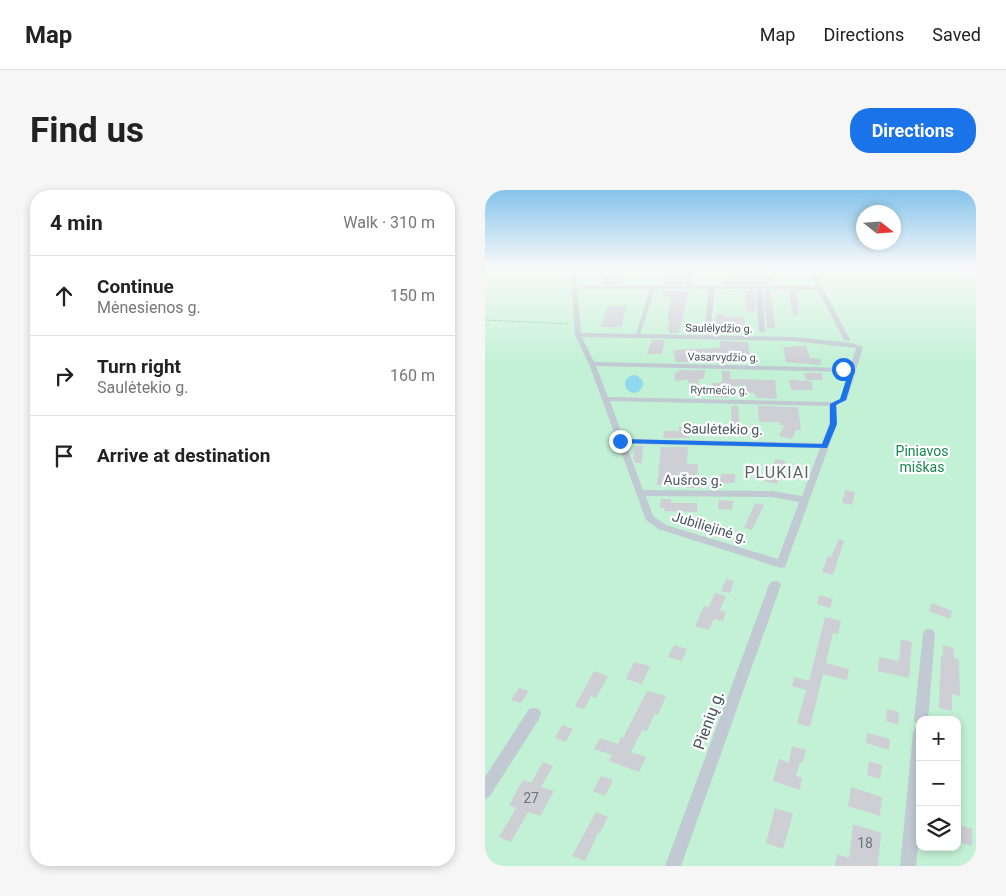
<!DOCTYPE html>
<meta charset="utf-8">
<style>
:root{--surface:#fff;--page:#f6f6f6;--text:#222;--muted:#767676;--line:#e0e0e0;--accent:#1a73e8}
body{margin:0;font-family:Roboto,sans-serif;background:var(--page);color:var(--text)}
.controls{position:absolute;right:15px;bottom:15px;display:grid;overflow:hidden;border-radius:10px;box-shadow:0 2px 8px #0003}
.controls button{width:45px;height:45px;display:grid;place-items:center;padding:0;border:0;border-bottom:1px solid var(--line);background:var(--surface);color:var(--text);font:25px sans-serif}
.compass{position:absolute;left:371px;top:15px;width:45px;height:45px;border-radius:50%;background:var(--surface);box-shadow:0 2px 8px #0003;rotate:107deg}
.stop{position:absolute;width:15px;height:15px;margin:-11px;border:4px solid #1a73e8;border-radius:50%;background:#fff}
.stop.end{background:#1a73e8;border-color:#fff;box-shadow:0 1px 5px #0008}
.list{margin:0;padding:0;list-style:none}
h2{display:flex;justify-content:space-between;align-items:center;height:65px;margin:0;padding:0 20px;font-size:21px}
h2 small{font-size:16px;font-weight:400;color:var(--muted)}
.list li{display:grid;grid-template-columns:32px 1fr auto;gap:15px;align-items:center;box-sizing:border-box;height:80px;padding:0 20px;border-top:1px solid var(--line)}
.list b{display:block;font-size:19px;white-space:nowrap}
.list p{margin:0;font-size:16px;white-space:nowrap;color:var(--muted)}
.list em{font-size:16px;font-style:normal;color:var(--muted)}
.icon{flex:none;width:28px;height:28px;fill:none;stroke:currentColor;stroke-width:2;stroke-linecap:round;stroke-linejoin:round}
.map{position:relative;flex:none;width:491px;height:676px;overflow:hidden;border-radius:20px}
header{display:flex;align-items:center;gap:30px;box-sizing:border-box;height:70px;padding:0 25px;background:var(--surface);border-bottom:1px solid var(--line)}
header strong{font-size:24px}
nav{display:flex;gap:28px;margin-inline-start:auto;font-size:18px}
.intro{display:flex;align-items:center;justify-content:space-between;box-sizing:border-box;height:120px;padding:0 30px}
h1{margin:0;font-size:35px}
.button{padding:12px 22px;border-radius:20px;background:var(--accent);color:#fff;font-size:18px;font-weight:700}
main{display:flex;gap:30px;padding:0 30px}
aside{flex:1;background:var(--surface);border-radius:20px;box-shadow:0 2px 8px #0003}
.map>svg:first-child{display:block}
</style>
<header>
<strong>Map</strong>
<nav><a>Map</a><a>Directions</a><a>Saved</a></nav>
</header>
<div class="intro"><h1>Find us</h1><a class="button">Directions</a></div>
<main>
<aside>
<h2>4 min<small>Walk · 310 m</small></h2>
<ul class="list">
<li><svg class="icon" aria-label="ahead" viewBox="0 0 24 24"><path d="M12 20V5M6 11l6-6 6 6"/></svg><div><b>Continue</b><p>Mėnesienos g.</p></div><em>150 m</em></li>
<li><svg class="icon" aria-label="right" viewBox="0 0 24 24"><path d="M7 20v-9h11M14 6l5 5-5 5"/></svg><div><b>Turn right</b><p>Saulėtekio g.</p></div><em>160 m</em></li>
<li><svg class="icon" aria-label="arrive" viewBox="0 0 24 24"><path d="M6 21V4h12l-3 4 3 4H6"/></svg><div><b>Arrive at destination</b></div></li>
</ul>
</aside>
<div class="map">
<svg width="491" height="676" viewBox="0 0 491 676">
<rect width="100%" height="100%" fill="#f5f3f3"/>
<!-- green -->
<path fill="#c3f1d5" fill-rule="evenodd" d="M0,78h491v598h-491zM435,530h37v127h-37z"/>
<!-- water -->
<circle fill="#90daee" cx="149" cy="194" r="9"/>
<!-- building -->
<g fill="#cdcfd5">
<path d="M182,84l18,1 -2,9h-18z"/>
<path d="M121,85h17l3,1 -4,8h-21z"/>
<path d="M255,85h30l1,9h-49l1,-5h18z"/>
<path d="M178,101h26l-10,42h-10l-1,-6 2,-6h-3l4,-24h-9z"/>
<path d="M237,101h32l2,20 -9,2 -2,-21z"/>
<path d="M279,101h7l4,37h-8z"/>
<path d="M303,101h8l3,23 -6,2z"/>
<path d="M123,116h19l-6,21h-20z"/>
<path d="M231,124h8v3h20l3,17 -33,-1z"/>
<path d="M167,150h13l-3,14h-15z"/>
<path d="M235,151l28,1 2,17 -20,1v3l-54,-1 -3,-12 47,-2z"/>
<path d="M321,156l4,12 10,1 1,6 -35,-3 -3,-15z"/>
<path d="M193,180h27l-1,9h-5v7h-9l-2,-6 -13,1v-9h4z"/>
<path d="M237,181h8v8l45,1 2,19 -20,-1 -3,-5h-9v-8l-17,2v11l-16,-1v-14h8l2,-2z"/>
<path d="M319,183h18l1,7h-17z"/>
<path d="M304,190l22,1 2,9h-22z"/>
<path d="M246,216h7l3,30h-9z"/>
<path d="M273,216l40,1 3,23h-5l-4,9 -13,-3 5,-11h-4v-3h-21z"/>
<path d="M194,237h15l-1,8h-4v3h-26l1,-7h15z"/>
<path d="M150,256h8l-1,17h-7l-2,-6z"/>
<path d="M176,257h27l-1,17h11l-1,24h-10l2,-13 -18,1 -1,9h-13z"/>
<path d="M291,269l10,2 -9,23 -13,-3z"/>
<path d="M236,284h14v9h-15z"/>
<path d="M360,300l10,2 -3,13 -10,-2z"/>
<path d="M176,309h10v4h26v9l-33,-1 1,-3h-5z"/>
<path d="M234,310l14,1 -1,9 -14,-1z"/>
<path d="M270,313l9,2 -12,25 -8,-2z"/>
<path d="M354,349l5,2 -11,34 -11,-3 6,-16 3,1z"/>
<path d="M241,389l8,2 -4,12 -9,-2z"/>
<path d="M230,403l11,3 -6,14 6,2 -3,9 -9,-2 -5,11 -14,-4 9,-20 5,1z"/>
<path d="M334,405l14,4 -3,9 -13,-4z"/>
<path d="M447,413l20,8 -2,8 -21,-8z"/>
<path d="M340,427l16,4 -3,13 -5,-1 -7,30 23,6 -2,11 -24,-6 -13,53 -13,-4 9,-33 -14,-4 2,-9 15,4z"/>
<path d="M416,449l11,3 -3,36 -31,-7 1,-14 20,4z"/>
<path d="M189,455l13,4 -5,12 -14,-4z"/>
<path d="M458,455l10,3 1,10 5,1 1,37 -8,-2v17l-13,-3 2,-53h2z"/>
<path d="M149,472l16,4 -8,18 -16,-5z"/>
<path d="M109,481l14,5 -12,22 -5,-2 -7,13 -9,-3z"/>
<path d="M34,498l10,3 -8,12 -10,-3z"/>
<path d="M162,501l19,5 -8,19 -3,-2 -8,18 -5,-1 -11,22 15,5 -7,15 -30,-11 3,-6 -18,-6 6,-11 18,6 3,-7 2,1z"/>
<path d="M402,519l12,3 -1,13 -12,-4z"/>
<path d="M77,535l11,4 -7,13 -11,-4z"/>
<path d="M382,543l23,6 -1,11 -23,-7z"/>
<path d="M307,556l14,4 -3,13 -3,-1 -4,14 6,2 -2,12 -27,-9 6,-22 10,4z"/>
<path d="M384,571l13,4 -2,14 -13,-4z"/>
<path d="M58,572l10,4 -12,21 13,4 -14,25 -12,-4 -17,30 -12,-5 17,-29 -7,-3 14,-25 8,3z"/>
<path d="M116,586l12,4 -8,16 -12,-5z"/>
<path d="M366,597l31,10 -2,19 -32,-10z"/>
<path d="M290,618l18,6 -10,35 -17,-6z"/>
<path d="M111,622l12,5 -8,16h-2l-13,28 -13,-5z"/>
<path d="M368,634l28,9 -3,33h-43l2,-12 12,4z"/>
<path d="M472,634l15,5v17l-15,-4z"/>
</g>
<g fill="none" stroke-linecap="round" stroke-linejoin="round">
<!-- path -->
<path stroke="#7ad0a6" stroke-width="1" stroke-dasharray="2 1" stroke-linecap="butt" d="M0,130l85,4"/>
<!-- minor -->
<g fill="#c1cad2" fill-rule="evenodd">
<path d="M86,78h4l6,65 55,1 14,-45h-69l-2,-1v-2h105l4,-17 -3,-1h127l38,72 -1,1 -5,-1 -26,-50 -56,-1 3,42 -3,2 -3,-2 -3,-42h-41l-5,44 -3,2 -3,-2 5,-44h-54l-15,45 153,3 59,6 11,4 -16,53 -10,5v19l-52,143 -4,1 -123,-39 -12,-9 -57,-156 -14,-29zM208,79l115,1 8,16h-127zM97,147l211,4 63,7 -6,20 -256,-6zM111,176l253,6 -9,27 -8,3 -224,-5zM125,211l219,5v18l-7,19 -198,-4zM141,254l194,4 -18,48 -30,-5 -129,-1zM161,306l126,1 27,5 -21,57 -112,-34 -13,-9z"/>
<path d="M290,391l4,1 2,3 -100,281h-16l104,-281 2,-3z"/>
<path d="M444,439l4,1 2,4 -7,86h-8v6l-4,-1 -2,-5 9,-86 2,-4z"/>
<path d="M49,518l5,1 2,5 -2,5 -49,77 -5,3v-22l44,-68z"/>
<path d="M435,536v98l-4,42h-16l13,-133 2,-5z"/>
</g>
</g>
<!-- sky -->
<linearGradient id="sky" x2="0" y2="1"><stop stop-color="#85c3ea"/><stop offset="0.45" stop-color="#fafafa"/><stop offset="1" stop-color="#fafafa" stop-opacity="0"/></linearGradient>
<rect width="491" height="173" fill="url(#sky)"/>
<!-- route -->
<path fill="#1a73e8" d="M358,177l12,3 -9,30 -10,5 1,19 -10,24 -207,-5 -4,-2 4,-2 202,5 8,-20v-20l10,-5 9,-28 -8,-1z"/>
<g text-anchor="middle" stroke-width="4.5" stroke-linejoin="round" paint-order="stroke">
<!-- far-street labels -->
<g font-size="11" fill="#4a5661" stroke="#fff">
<text transform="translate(234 138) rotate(1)" y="4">Saulėlydžio g.</text>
<text transform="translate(238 167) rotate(1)" y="4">Vasarvydžio g.</text>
<text transform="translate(234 200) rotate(1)" y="4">Rytmečio g.</text>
</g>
<!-- street labels -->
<g font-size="14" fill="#4a5661" stroke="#fff">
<text transform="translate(238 239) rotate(1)" y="5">Saulėtekio g.</text>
<text transform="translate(208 290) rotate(1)" y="5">Aušros g.</text>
<text transform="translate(225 337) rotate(17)" y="5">Jubiliejinė g.</text>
</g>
<!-- park labels -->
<g font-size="14" fill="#17864f" stroke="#fff">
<text x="437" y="266">Piniavos<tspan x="437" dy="16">miškas</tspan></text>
</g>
<!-- near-number labels -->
<g font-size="14" fill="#6b747e">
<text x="46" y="613">27</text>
<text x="380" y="658">18</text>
</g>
<!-- quarter labels -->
<g font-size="16" letter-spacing="1" fill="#5f6368" stroke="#fff">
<text x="292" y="288">PLUKIAI</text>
</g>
<!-- near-street labels -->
<g font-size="16" fill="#4a5661" stroke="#fff">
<text transform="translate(223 530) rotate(-70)" y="6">Pienių g.</text>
</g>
</g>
</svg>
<div class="controls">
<button>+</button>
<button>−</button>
<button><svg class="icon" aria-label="layers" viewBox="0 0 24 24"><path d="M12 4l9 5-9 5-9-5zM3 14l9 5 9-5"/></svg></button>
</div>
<svg class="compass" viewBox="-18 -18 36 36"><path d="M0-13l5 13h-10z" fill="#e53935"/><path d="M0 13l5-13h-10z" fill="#767676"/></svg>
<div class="stop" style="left:358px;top:179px"></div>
<div class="stop end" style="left:135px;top:251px"></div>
</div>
</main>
